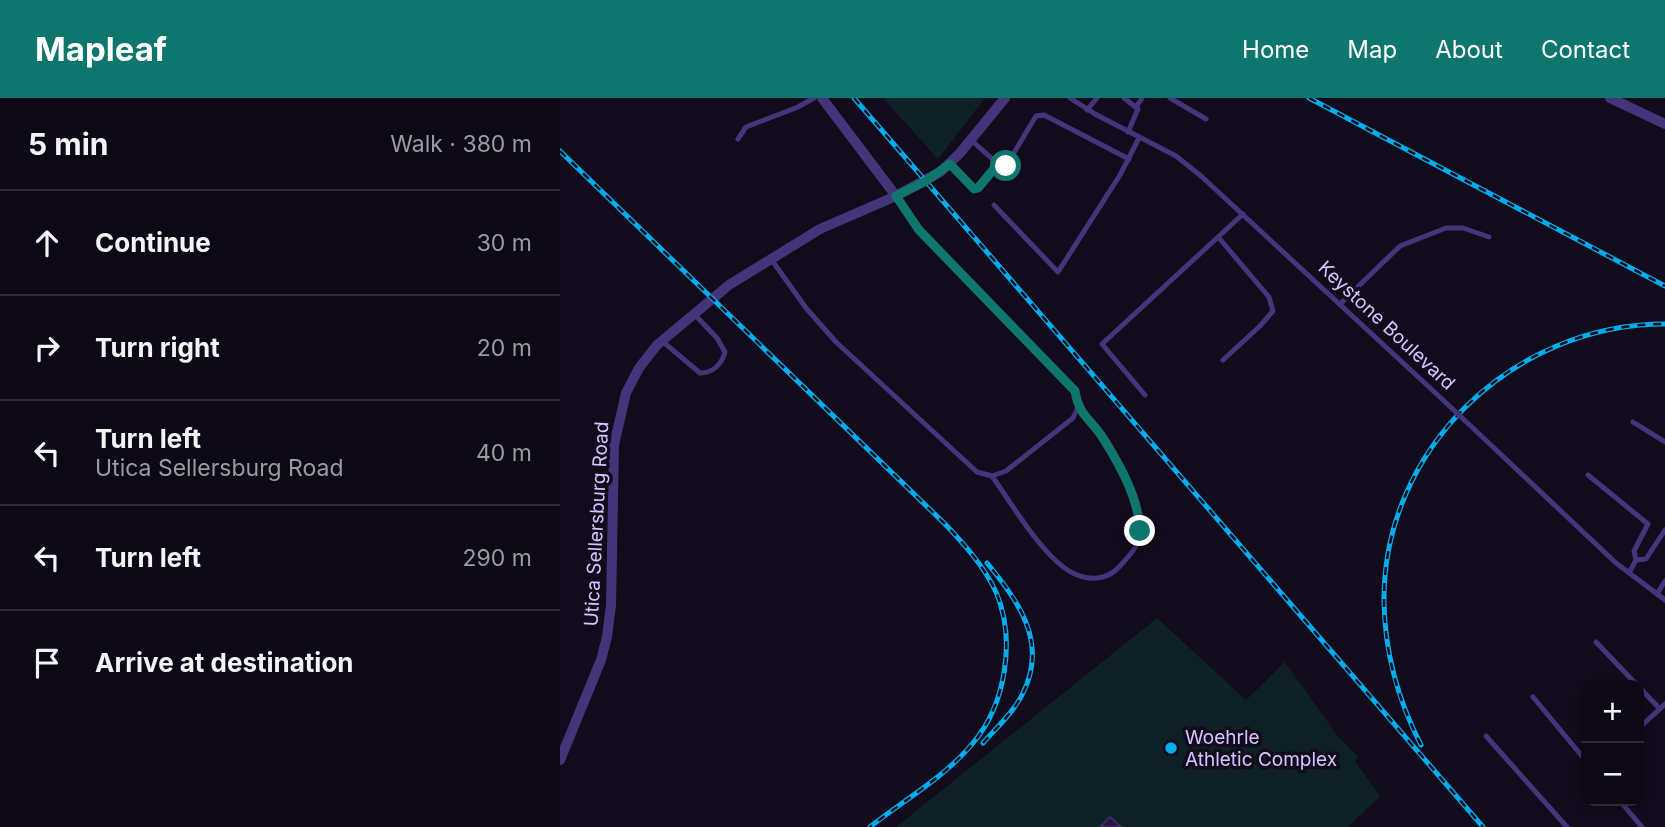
<!DOCTYPE html>
<meta charset="utf-8">
<style>
:root{--surface:#0d0815;--page:#1b1622;--text:#f1f3f6;--muted:#9a9aa0;--line:#2d2934;--accent:#0f766e}
body{margin:0;font-family:Inter,sans-serif;background:var(--page);color:var(--text)}
.controls{position:absolute;right:21px;bottom:21px;display:grid;overflow:hidden;border-radius:14px;box-shadow:0 4px 10px #0003}
.controls button{width:63px;height:63px;display:grid;place-items:center;padding:0;border:0;border-bottom:2px solid var(--line);background:var(--surface);color:var(--text);font:35px sans-serif}
.stop{position:absolute;width:21px;height:21px;margin:-16px;border:5px solid #0f766e;border-radius:50%;background:#fff}
.stop.end{background:#0f766e;border-color:#fff;box-shadow:0 2px 7px #0008}
.list{margin:0;padding:0;list-style:none}
h2{display:flex;justify-content:space-between;align-items:center;height:91px;margin:0;padding:0 28px;font-size:30px}
h2 small{font-size:23px;font-weight:400;color:var(--muted)}
.list li{display:grid;grid-template-columns:46px 1fr auto;gap:21px;align-items:center;box-sizing:border-box;height:105px;padding:0 28px;border-top:2px solid var(--line)}
.list b{display:block;font-size:26px;white-space:nowrap}
.list p{margin:0;font-size:23px;white-space:nowrap;color:var(--muted)}
.list em{font-size:23px;font-style:normal;color:var(--muted)}
.icon{flex:none;width:38px;height:38px;fill:none;stroke:currentColor;stroke-width:2;stroke-linecap:round;stroke-linejoin:round}
.map{position:relative;flex:none;width:1105px;height:729px;overflow:hidden}
header{display:flex;align-items:center;gap:42px;box-sizing:border-box;height:98px;padding:0 35px;background:var(--accent);color:#fff}
header strong{font-size:33px}
nav{display:flex;gap:38px;margin-inline-start:auto;font-size:24px}
main{display:flex}
aside{flex:1;background:var(--surface)}
.map>svg:first-child{display:block}
</style>
<header>
<strong>Mapleaf</strong>
<nav><a>Home</a><a>Map</a><a>About</a><a>Contact</a></nav>
</header>
<main>
<aside>
<h2>5 min<small>Walk · 380 m</small></h2>
<ul class="list">
<li><svg class="icon" aria-label="ahead" viewBox="0 0 24 24"><path d="M12 20V5M6 11l6-6 6 6"/></svg><div><b>Continue</b></div><em>30 m</em></li>
<li><svg class="icon" aria-label="right" viewBox="0 0 24 24"><path d="M7 20v-9h11M14 6l5 5-5 5"/></svg><div><b>Turn right</b></div><em>20 m</em></li>
<li><svg class="icon" aria-label="left" viewBox="0 0 24 24"><path d="M17 20v-9H6M10 6l-5 5 5 5"/></svg><div><b>Turn left</b><p>Utica Sellersburg Road</p></div><em>40 m</em></li>
<li><svg class="icon" aria-label="left" viewBox="0 0 24 24"><path d="M17 20v-9H6M10 6l-5 5 5 5"/></svg><div><b>Turn left</b></div><em>290 m</em></li>
<li><svg class="icon" aria-label="arrive" viewBox="0 0 24 24"><path d="M6 21V4h12l-3 4 3 4H6"/></svg><div><b>Arrive at destination</b></div></li>
</ul>
</aside>
<div class="map">
<svg width="1105" height="729" viewBox="0 0 1105 729">
<rect width="100%" height="100%" fill="#110b1c"/>
<!-- green -->
<g fill="#0e2225">
<path d="M323,0h102l-47,61z"/>
<path d="M597,520l89,82 39,-38 52,73 21,22 -3,4 25,35 -32,31h-452z"/>
</g>
<!-- building -->
<path fill="#25173d" stroke="#412969" stroke-width="2" d="M550,719l11,10h-21z"/>
<g fill="none" stroke-linecap="round" stroke-linejoin="round">
<!-- service -->
<g stroke="#44357b" stroke-width="5">
<path d="M510,0l25,16 81,42 25,20 241,223"/>
<path d="M564,0l14,11 -10,23"/>
<path d="M610,0l36,21"/>
<path d="M576,9l6,-9"/>
<path d="M527,12l10,-12"/>
<path d="M178,41l8,-12 52,-20 16,-9"/>
<path d="M411,42l27,24"/>
<path d="M390,66l24,25 5,-1 19,-24 8,2 30,-50 8,-1 85,44"/>
<path d="M434,107l64,67 62,-97 19,-37"/>
<path d="M659,140l50,59 4,14 -13,15 -37,34"/>
<path d="M211,161l35,49 30,34 141,130 15,4 14,-5 67,-53 5,-11 -3,-16 -156,-161 -23,-34"/>
<path d="M781,205l59,-57 46,-18h17l26,9"/>
<path d="M102,243l38,32c13,0 22,-9 25,-21l-8,-14 -22,-23"/>
<path d="M585,297l-43,-51 141,-130"/>
<path d="M1073,324l32,20"/>
<path d="M916,333l140,132 49,37"/>
<path d="M1028,377l60,49 -14,27 2,9"/>
<path d="M432,378c19,27 54,86 83,98 15,7 32,6 44,-7 5,-6 13,-13 17,-21 18,-40 -34,-109 -58,-139"/>
<path d="M1069,475l7,-13 10,-1 19,-29"/>
<path d="M1097,496l8,-13"/>
<path d="M1036,544l41,43"/>
<path d="M1079,589l21,22"/>
<path d="M973,599l53,64"/>
<path d="M1079,630l26,-24"/>
<path d="M926,638l81,91"/>
<path d="M1060,703l22,26"/>
</g>
<!-- minor -->
<g stroke="#44357b" stroke-width="10">
<path d="M262,0l74,98"/>
<path d="M1050,0l55,26"/>
<path d="M0,662l41,-100 6,-23 4,-32 3,-160 12,-52 13,-25 18,-23 72,-60 91,-56 76,-33 44,-24 20,-19 45,-55"/>
</g>
<defs>
<g id="rail">
<path d="M294,0l629,729"/>
<path d="M749,0l356,188"/>
<path d="M0,53l385,373c19,20 39,42 51,68 20,47 10,112 -23,151 -28,34 -69,57 -103,84"/>
<path d="M423,645c13,-15 31,-31 40,-50 25,-50 -4,-92 -36,-130"/>
<path d="M861,647c-23,-45 -36,-91 -37,-142 -2,-154 129,-279 281,-279"/>
</g>
</defs>
<!-- rail casing -->
<use href="#rail" stroke="#00aef0" stroke-width="5"/>
<!-- rail -->
<use href="#rail" stroke="#110b1c" stroke-width="2.5" stroke-dasharray="8" stroke-linecap="butt"/>
<!-- service-bridge -->
<path stroke="#44357b" stroke-width="5" d="M882,301l34,32"/>
</g>
<g fill="none" stroke-linecap="round" stroke-linejoin="round">
<!-- route -->
<path stroke="#0f766e" stroke-width="9" d="M446,68l-8,-2 -20,24 -4,1 -24,-25 -24,17 -30,15 23,34 156,161c4,25 16,28 28,47 17,27 36,61 37,93"/>
</g>
<!-- markers -->
<circle fill="#00aef0" stroke="#110b1c" stroke-width="2.5" cx="611" cy="650" r="7"/>
<g text-anchor="middle" stroke-width="7" stroke-linejoin="round" paint-order="stroke">
<!-- street labels -->
<g font-size="19" fill="#d6c5ff" stroke="#110b1c">
<text transform="translate(827 227) rotate(43)" y="7">Keystone Boulevard</text>
<text transform="translate(36 426) rotate(-87)" y="7">Utica Sellersburg Road</text>
</g>
<!-- poi labels -->
<g font-size="19" fill="#d6c5ff" stroke="#110b1c" text-anchor="start">
<text x="625" y="646">Woehrle<tspan x="625" dy="22">Athletic Complex</tspan></text>
</g>
</g>
</svg>
<div class="controls">
<button>+</button>
<button>−</button>
</div>
<div class="stop" style="left:446px;top:68px"></div>
<div class="stop end" style="left:580px;top:433px"></div>
</div>
</main>
